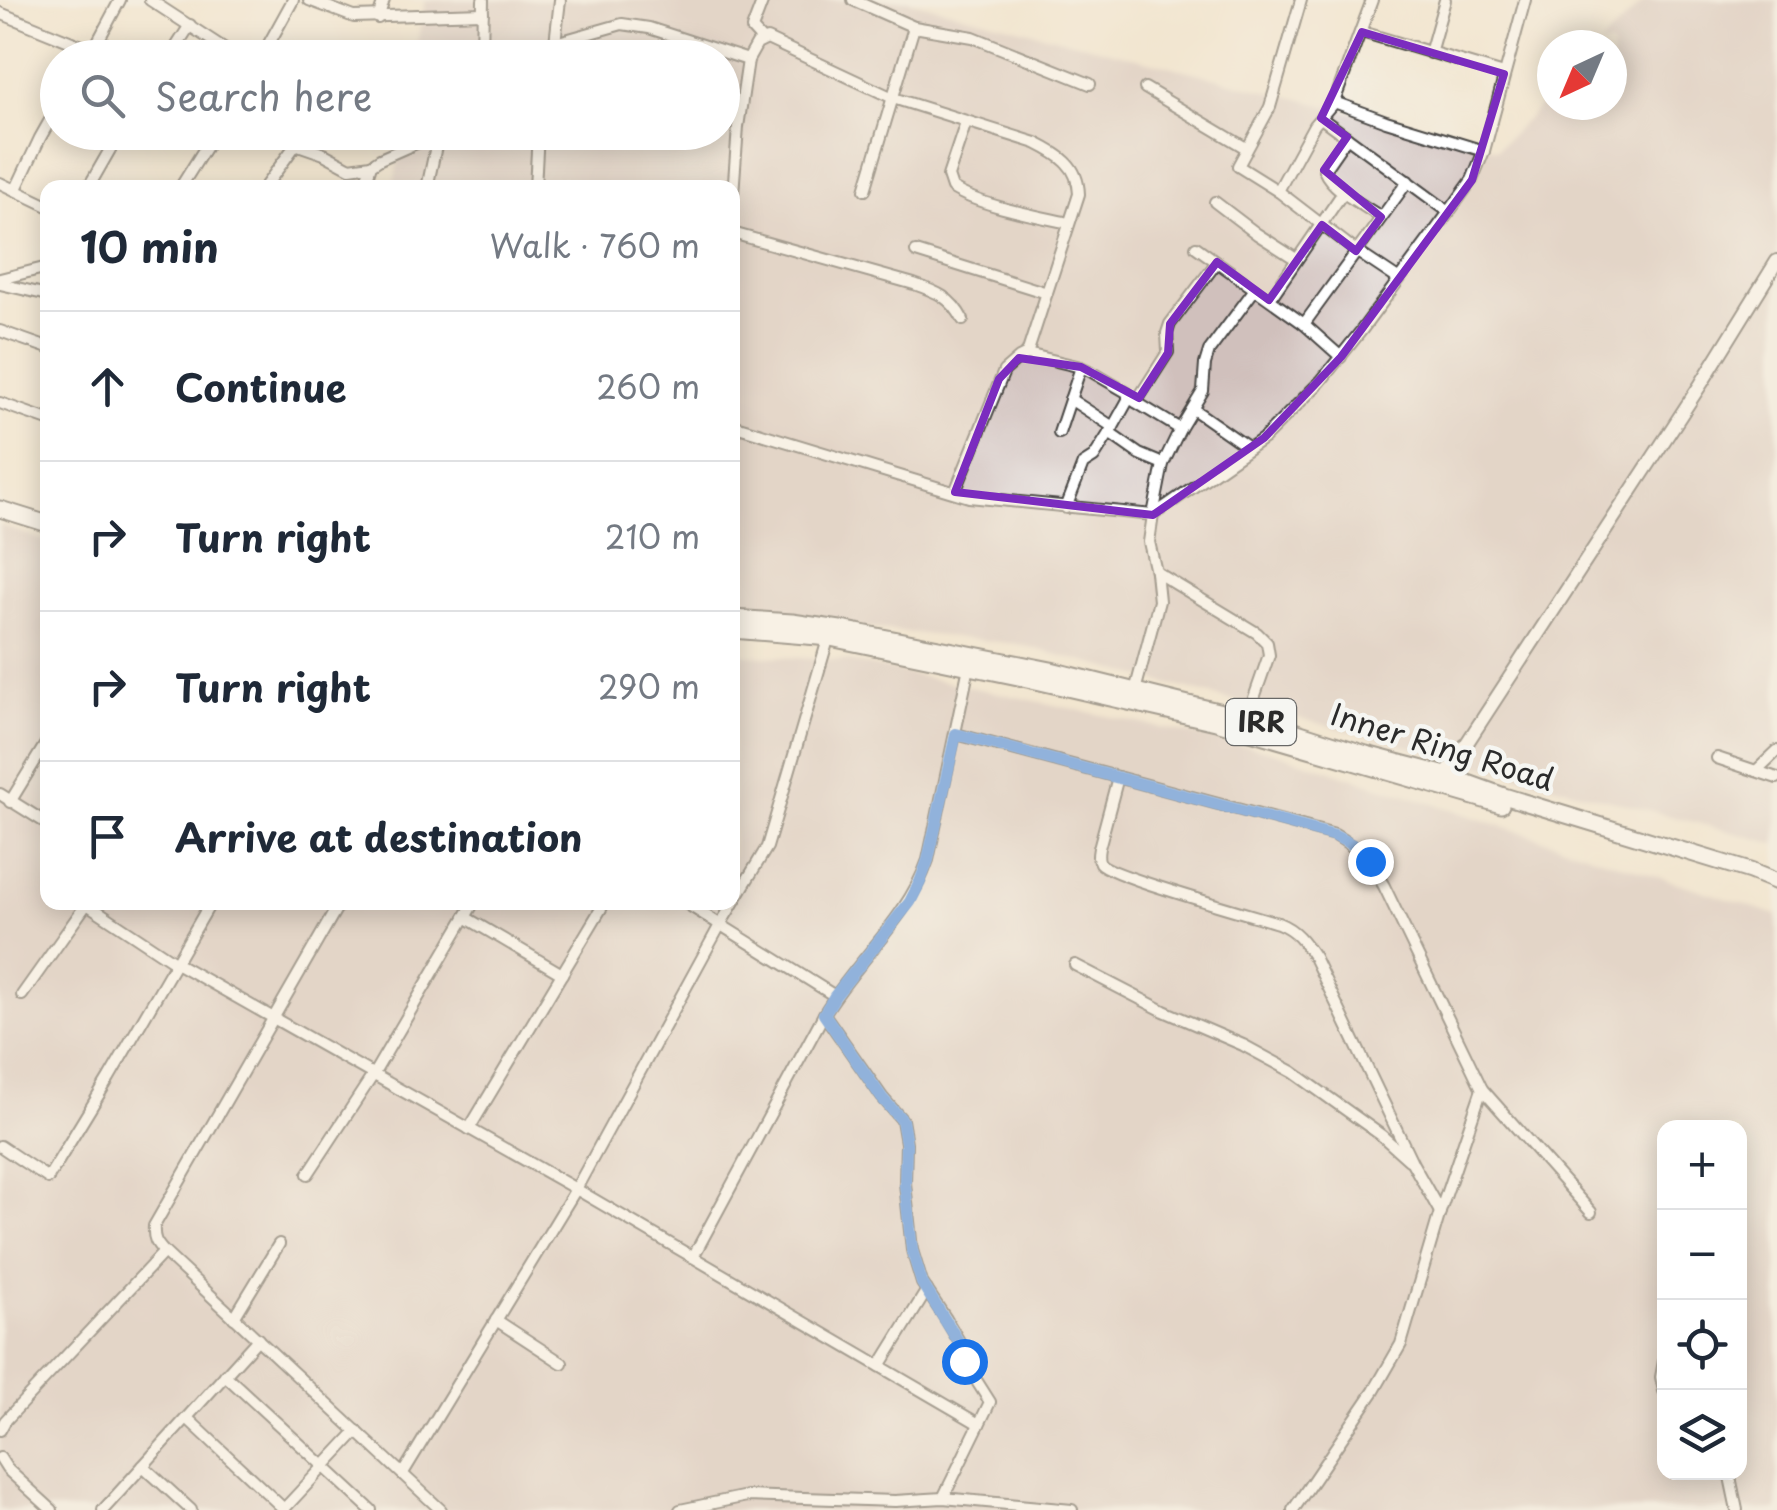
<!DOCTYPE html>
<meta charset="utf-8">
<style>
:root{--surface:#fff;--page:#f6f6f7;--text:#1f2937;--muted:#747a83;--line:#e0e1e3}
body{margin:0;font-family:"Playpen Sans",sans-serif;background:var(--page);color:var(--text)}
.controls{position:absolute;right:30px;bottom:30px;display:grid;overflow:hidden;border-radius:20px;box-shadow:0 5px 25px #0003}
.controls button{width:90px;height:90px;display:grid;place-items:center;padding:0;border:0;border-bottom:2px solid var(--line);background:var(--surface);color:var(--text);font:50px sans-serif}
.compass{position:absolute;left:1537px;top:30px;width:90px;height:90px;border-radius:50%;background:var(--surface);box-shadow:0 5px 25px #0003;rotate:224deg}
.stop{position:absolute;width:30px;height:30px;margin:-22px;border:8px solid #1a73e8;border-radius:50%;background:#fff}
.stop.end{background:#1a73e8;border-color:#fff;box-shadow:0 2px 10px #0008}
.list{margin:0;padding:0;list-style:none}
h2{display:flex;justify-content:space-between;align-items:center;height:130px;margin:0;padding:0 40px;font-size:42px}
h2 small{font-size:32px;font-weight:400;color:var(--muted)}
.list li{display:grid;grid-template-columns:65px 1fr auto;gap:30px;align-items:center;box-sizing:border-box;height:150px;padding:0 40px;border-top:2px solid var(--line)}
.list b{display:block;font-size:38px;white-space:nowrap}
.list em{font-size:32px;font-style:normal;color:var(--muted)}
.icon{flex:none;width:55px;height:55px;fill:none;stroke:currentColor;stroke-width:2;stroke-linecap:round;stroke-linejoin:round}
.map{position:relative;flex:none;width:1777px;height:1510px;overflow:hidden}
.search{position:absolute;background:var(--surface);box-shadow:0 5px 25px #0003;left:40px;top:40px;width:700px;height:110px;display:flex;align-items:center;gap:25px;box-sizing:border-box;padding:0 35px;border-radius:55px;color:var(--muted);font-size:38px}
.panel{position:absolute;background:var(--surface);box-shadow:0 5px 25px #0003;left:40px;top:180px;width:700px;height:730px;border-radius:20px}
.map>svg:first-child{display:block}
</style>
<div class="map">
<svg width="1777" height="1510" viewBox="0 0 1777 1510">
<rect width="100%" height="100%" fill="#f6f6f2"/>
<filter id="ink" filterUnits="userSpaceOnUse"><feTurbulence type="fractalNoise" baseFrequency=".01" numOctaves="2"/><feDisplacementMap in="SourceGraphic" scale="20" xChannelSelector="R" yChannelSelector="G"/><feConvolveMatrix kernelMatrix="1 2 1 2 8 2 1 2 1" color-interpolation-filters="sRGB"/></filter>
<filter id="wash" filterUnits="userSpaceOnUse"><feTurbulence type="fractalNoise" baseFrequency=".0048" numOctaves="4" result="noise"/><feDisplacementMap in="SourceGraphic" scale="40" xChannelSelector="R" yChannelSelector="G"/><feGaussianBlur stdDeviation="2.25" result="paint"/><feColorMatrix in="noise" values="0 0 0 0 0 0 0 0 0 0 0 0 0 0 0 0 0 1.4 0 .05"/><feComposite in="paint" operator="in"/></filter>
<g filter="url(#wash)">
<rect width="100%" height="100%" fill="#f2e6d0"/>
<!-- industrial -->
<g fill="#d0c0bc" fill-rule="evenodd">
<path d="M425,0h482l590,149 55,-55v11h60v-60h-12l45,-45h132v844l-760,-200 -284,-30 -1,-426h-339l10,-55 319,-1v-74l-307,-1z"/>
<path d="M0,525l47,17 1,360h684l1,-248 115,7 422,90 507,164v595h-1777zM1664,1128h76v344h-76z"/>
</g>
</g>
<g filter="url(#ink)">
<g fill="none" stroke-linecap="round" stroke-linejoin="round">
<defs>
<g id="minor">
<path d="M150,0l89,58"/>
<path d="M309,0l45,17 129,-4"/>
<path d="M853,0l61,27 -49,163"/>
<path d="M1301,0l-31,107 -32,59 40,25 78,60 42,28"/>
<path d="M0,13l94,38"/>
<path d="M378,18l6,-18"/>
<path d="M914,27l59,10 117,47"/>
<path d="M1362,32l142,42"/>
<path d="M762,40l-10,-11 11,-29"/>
<path d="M555,43l67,-19 27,4 99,32"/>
<path d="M1430,53l15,-53"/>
<path d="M89,58l31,-58"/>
<path d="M169,58l21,-33"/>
<path d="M261,58l32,-58"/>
<path d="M482,58l1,-58"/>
<path d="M548,58l7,-15 5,-43"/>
<path d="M1145,88l101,60"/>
<path d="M1334,102l52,19 98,30"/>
<path d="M1321,118l128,94"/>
<path d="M966,122l-18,54 4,12c26,17 84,28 117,35"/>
<path d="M1347,137l-23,33c8,20 39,35 57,47"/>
<path d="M298,145l26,9 26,14 21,-3"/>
<path d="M0,183l48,23"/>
<path d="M88,188l32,-56"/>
<path d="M180,188l35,-56"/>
<path d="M264,188l41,-56"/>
<path d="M364,188l7,-23 9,-6 59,-26"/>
<path d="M427,188l12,-56"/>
<path d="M535,188l3,-56"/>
<path d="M16,189l24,-51 18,-32"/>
<path d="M1278,191l36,-66 20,-23 38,-102"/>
<path d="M1215,202l42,32 39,25"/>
<path d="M732,208l6,-81 10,-67 9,-16 10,-5 126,59 143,45c24,12 42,22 43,51l-52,160"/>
<path d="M732,233l182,51c23,8 37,13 49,36"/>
<path d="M1196,247l108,77 37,33"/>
<path d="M916,252l131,41"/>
<path d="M0,279l48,-12"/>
<path d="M0,284l48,11"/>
<path d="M1270,299l74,-108"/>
<path d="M1304,324l104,-143"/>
<path d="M0,331l48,17"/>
<path d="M1070,399l43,28"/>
<path d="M1134,401l46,28"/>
<path d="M1136,402l32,-50 -1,-19 3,-9 47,-62"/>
<path d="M0,403l48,17"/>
<path d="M1193,409l56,39"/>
<path d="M732,425l237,72 184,18 10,-51 17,-35 23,-38 2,-27 4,-13 46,-62"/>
<path d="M1059,433l22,-66 11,5 36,21v7l-15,27 -19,30 -11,7 -17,44"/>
<path d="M1109,433l30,21 24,10"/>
<path d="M955,492l49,-121 15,-13 8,-4 54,13"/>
<path d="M1156,572l101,61 10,10 2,12 -22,63"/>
<path d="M1135,691l24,-90 -3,-29 -7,-30 4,-27 111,-77 57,-57 40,-50 88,-119 23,-32 12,-29 41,-151"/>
<path d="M956,734l379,101c24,14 36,28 49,51l98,203 109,123"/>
<path d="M1717,758l60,20"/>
<path d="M1756,771l21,-20"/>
<path d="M1118,777l-19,71c-1,6 -2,10 1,15 8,12 155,53 178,60 18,7 26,19 36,34l99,207 27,48"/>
<path d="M0,794l48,30"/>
<path d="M10,802l38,-62"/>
<path d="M340,902l-186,324c-1,13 2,17 10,26l277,258"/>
<path d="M684,902l151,94"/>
<path d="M87,904l89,59 400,226 403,235"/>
<path d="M465,917l97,57"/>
<path d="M1075,965l89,46 79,34 50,27 88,63 28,25"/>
<path d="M22,995l66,-93"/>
<path d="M824,1014l58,83 20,23 4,23 -1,40 7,67 10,33 24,36 14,24 4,18 26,41 -47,96"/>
<path d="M469,1129l136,-227"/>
<path d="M0,1146l48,32 61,-100 102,-176"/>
<path d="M308,1174l65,-99 101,-173"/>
<path d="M693,1257l131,-243c32,-53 83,-94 104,-154l41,-193"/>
<path d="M234,1318l45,-74"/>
<path d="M496,1320l66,43"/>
<path d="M1664,1361l-3,16 3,14"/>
<path d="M880,1366l47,-76"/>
<path d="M225,1375l146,135"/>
<path d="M187,1418l98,92"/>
<path d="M0,1430l5,-9 159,-169"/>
<path d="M0,1458l7,11 45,41"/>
<path d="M143,1466l48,44"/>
<path d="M1729,1472l8,38"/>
<path d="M403,1473l173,-284 144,-264 47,-78 62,-211"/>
<path d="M103,1510l155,-171"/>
<path d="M283,1510l74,-79"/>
<path d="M680,1510l67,-14 148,5 48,-3 129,12"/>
<path d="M1293,1510l81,-119 27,-47 39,-132 42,-123"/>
</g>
<path id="tertiary" d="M1440,780l6,-5 255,-391 76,-123"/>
<g id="primary">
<path d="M0,509l48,15"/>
<path d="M732,618l60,4 55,8 204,40 125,31 96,23 94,30 80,21 58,21 246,75 27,11"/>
<path d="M732,630l98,8 188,39 198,45 285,83"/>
</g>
</defs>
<!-- minor casing -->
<use href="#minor" stroke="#494744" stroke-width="14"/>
<!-- tertiary casing -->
<use href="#tertiary" stroke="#494744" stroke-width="16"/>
<!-- primary casing -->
<use href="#primary" stroke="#494744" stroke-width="19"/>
<!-- minor -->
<use href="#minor" stroke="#fff" stroke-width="10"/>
<!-- tertiary -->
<use href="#tertiary" stroke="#fff" stroke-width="12"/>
<!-- primary -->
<use href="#primary" stroke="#fff" stroke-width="15"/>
</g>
</g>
<g fill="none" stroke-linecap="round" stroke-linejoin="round" filter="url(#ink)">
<!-- route -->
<path stroke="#1a73e8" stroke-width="12" d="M964,1361l-4,-17 -38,-61 -10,-33 -7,-66 1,-41 -4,-23 -20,-22 -58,-84 11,-18 75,-94 10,-20 8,-22 28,-126 379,102 20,10 15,15"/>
</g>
<!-- marked area -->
<path d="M0 0H1777V1510H0ZM1362,32l142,42 -32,106 -131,177 -77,81 -111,77 -198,-23 44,-113 20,-21 62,9 58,31 29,-45 2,-29 47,-62 52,38 53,-75 34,26 25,-34 -57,-47 23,-33 -26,-19z" fill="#f2e6d0" fill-opacity=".55" fill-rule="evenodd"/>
<path fill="none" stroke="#7b2cbf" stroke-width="8" stroke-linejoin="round" d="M1362,32l142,42 -32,106 -131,177 -77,81 -111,77 -198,-23 44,-113 20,-21 62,9 58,31 29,-45 2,-29 47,-62 52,38 53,-75 34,26 25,-34 -57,-47 23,-33 -26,-19z"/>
<g text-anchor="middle" stroke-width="9" stroke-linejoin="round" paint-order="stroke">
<!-- shield labels -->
<rect fill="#f6f6f2" stroke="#686867" stroke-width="2.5" x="1226" y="699" width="70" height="46" rx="8"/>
<g font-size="28" font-weight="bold" fill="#2b2b2b">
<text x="1261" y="732">IRR</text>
</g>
<!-- street labels -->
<g font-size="30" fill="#2b2b2b" stroke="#f6f6f2">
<text transform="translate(1442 748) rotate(17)" y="10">Inner Ring Road</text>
</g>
</g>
</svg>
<div class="controls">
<button>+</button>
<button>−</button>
<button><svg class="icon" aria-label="locate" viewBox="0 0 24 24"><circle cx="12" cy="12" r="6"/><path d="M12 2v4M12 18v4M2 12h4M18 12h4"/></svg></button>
<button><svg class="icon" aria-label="layers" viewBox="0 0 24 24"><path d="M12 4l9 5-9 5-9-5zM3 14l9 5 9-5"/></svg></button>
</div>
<svg class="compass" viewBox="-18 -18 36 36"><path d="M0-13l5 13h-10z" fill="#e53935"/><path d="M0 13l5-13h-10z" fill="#747a83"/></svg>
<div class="stop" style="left:964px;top:1361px"></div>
<div class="stop end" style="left:1370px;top:861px"></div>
<div class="search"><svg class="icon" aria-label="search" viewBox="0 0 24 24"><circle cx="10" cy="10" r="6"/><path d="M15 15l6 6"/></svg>Search here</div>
<section class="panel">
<h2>10 min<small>Walk · 760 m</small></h2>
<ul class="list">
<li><svg class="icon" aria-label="ahead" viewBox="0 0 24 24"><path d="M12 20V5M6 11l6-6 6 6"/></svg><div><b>Continue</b></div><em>260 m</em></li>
<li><svg class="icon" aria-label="right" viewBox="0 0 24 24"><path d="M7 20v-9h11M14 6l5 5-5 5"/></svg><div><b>Turn right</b></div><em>210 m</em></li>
<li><svg class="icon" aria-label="right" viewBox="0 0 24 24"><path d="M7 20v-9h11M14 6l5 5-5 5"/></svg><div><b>Turn right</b></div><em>290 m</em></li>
<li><svg class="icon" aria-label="arrive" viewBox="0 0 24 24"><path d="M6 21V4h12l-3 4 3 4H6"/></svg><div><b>Arrive at destination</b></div></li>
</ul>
</section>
</div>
